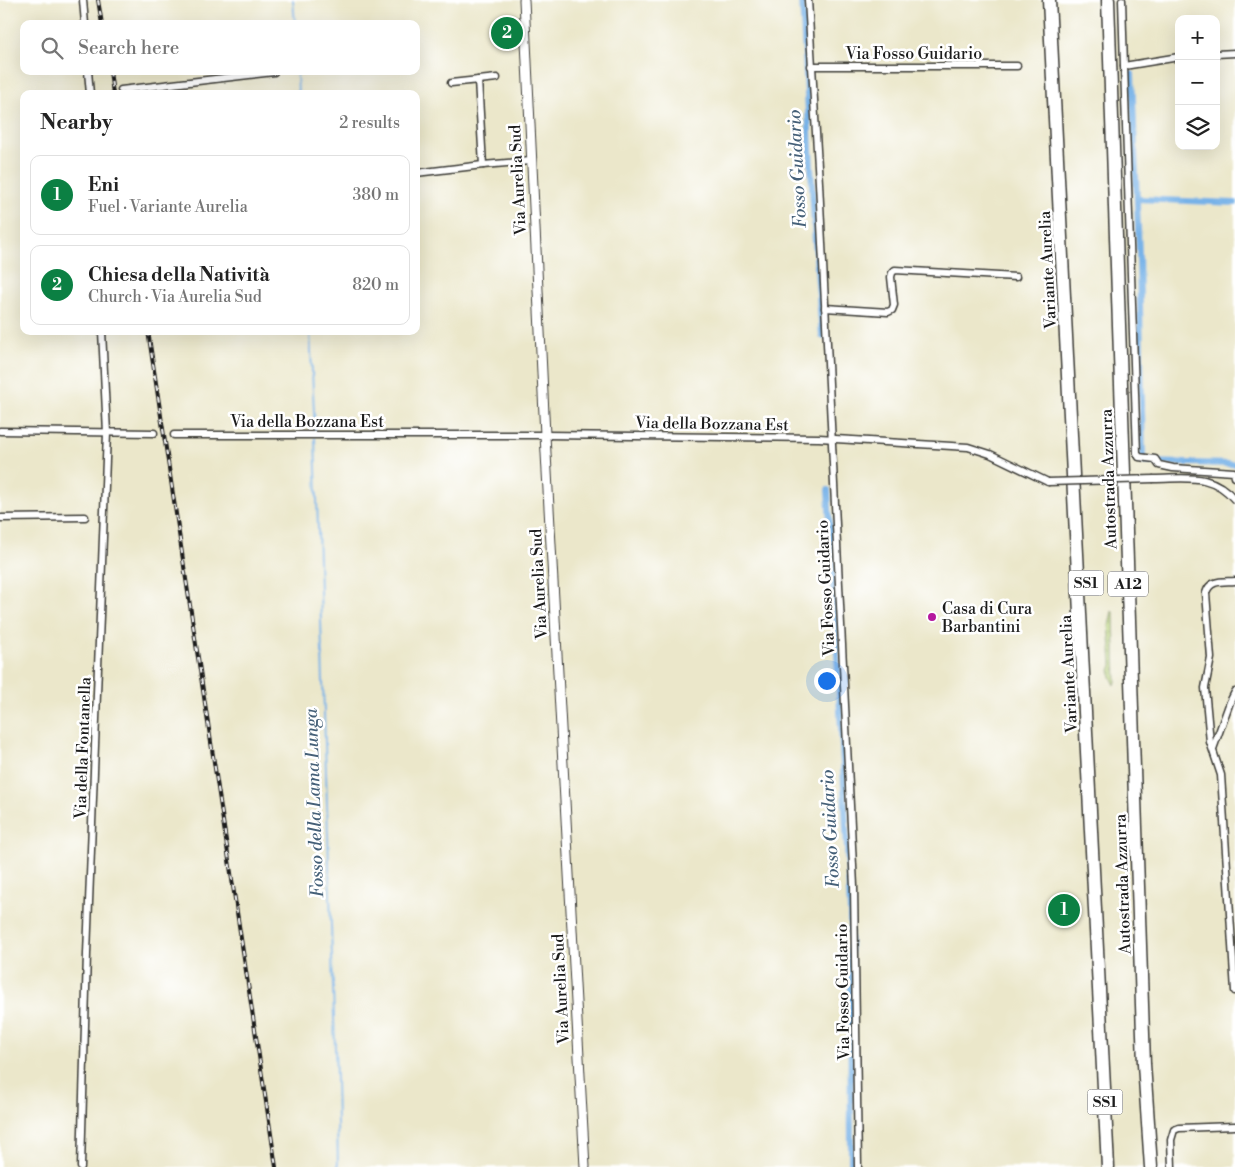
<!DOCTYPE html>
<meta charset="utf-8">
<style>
:root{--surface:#fff;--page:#f6f6f6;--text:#222;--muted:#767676;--line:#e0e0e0;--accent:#0b8043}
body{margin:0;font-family:"Libre Bodoni",serif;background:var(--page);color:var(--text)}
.controls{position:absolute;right:15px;top:15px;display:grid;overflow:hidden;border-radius:10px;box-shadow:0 5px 20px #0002}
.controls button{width:45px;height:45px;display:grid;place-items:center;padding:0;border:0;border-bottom:1px solid var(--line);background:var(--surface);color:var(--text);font:25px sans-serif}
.you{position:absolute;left:826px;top:680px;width:18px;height:18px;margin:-12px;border:4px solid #fff;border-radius:50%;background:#1a73e8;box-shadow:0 0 0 8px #1a73e833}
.badge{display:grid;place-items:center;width:32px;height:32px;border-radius:50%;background:var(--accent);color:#fff;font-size:16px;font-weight:700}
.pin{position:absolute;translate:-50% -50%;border:2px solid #fff;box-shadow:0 1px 5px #0006}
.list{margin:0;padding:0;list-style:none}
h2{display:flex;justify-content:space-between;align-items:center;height:65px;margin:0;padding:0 20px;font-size:21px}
h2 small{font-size:16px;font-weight:400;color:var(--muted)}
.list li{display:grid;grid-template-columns:32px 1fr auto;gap:15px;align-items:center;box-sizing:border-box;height:80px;margin:0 10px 10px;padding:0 10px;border:1px solid var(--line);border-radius:10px}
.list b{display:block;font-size:19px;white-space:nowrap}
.list p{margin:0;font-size:16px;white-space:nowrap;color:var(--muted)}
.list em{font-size:16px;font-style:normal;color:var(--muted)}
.icon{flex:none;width:28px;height:28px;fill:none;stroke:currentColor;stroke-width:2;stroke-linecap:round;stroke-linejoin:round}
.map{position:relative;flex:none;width:1235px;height:1167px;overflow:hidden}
.search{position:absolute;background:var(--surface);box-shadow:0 5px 20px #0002;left:20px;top:20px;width:400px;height:55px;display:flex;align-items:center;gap:12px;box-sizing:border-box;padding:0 18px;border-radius:10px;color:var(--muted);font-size:19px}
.panel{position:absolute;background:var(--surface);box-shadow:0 5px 20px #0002;left:20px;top:90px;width:400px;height:245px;border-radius:10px}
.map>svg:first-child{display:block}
</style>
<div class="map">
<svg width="1235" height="1167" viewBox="0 0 1235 1167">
<defs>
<pattern id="grass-dots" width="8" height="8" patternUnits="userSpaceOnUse" patternTransform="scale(1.25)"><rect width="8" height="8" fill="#b4ce73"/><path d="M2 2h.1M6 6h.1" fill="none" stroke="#9ab063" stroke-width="1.8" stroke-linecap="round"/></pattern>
</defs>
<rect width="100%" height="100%" fill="#fff"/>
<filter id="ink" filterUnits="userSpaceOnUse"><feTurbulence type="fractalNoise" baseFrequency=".02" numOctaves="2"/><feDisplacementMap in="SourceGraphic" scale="10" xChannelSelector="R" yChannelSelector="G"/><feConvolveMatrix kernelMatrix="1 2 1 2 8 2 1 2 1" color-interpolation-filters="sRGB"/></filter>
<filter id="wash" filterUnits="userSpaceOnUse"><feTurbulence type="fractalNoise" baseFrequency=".0096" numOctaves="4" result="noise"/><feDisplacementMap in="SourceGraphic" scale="20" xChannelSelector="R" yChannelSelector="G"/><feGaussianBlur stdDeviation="1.12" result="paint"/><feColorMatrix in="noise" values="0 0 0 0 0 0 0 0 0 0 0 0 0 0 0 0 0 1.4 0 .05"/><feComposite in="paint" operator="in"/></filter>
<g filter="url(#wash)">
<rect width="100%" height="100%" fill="#ebe7ca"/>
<!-- grass -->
<path fill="url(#grass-dots)" stroke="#687548" d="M1112,611l2,2 2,69 -1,3 -4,-8 -1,-7 2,-5 -3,-40z"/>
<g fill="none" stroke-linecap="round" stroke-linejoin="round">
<!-- stream -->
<g stroke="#77b2e8" stroke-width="2">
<path d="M293,0l2,24"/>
<path d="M297,71l1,23"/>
<path d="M310,331l5,101"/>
<path d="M315,438l21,640 2,89"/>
</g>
<!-- canal -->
<g stroke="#77b2e8" stroke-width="6">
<path d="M802,0l13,242 7,94"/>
<path d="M1132,74l7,179 4,209 92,2"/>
<path d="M1137,199l98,4"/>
<path d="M828,490l15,275 7,146 1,256"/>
</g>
</g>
</g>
<g filter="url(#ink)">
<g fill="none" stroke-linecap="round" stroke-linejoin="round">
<defs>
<g id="street">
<path d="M83,0l2,24"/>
<path d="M808,0l11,183 35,703 4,281"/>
<path d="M1122,0l2,66 55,-9"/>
<path d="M1216,54l19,-1"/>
<path d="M811,66h206"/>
<path d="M1124,66l13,387 2,4 16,2 4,6 14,3 61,4 1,5"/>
<path d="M88,71l2,23"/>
<path d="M478,80l5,85 48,-4"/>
<path d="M451,83l46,-5"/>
<path d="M121,90l153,-18"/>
<path d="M416,173l67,-8"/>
<path d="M825,308l63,4 4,-2 2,-5 -3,-28 1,-4 3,-3 121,7"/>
<path d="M0,431l154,2"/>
<path d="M174,435h371l274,3 149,9 22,7 58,28"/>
<path d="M1154,479c32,0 58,-7 81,21"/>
<path d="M0,518l85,-1"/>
<path d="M1235,581c-12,1 -25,-2 -29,12l5,65 -6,30 5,54 11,33 14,216"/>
<path d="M1213,749l17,-47 5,-10"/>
<path d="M81,1167l6,-213 20,-521 -5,-102"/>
<path d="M1172,1167l-1,-27 3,-10 5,-2 56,-2"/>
</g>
<path id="secondary" d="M524,0l21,435 40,732"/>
<g id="highway">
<path d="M1049,0l59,1167"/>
<path d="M1108,0l36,1064 7,103"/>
</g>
</defs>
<!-- street casing -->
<use href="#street" stroke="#3b3a36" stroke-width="9"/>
<!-- secondary casing -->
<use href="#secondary" stroke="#3b3a36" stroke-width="11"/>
<!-- highway casing -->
<use href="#highway" stroke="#3b3a36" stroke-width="15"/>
<!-- street -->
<use href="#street" stroke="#fff" stroke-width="6"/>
<!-- secondary -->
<use href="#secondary" stroke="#fff" stroke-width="9"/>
<!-- highway -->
<use href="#highway" stroke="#fff" stroke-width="12"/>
<defs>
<g id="rail">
<path d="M98,0l4,24"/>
<path d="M110,71l3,23"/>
<path d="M148,331l128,836"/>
</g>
</defs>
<!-- rail casing -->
<use href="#rail" stroke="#1c1c1c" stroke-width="4"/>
<!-- rail -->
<use href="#rail" stroke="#fff" stroke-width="2" stroke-dasharray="5.5" stroke-linecap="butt"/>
<defs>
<path id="street-bridge" d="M1048,482l106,-3"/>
</defs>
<!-- street-bridge casing -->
<use href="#street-bridge" stroke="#3b3a36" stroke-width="9" stroke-linecap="butt"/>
<!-- street-bridge -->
<use href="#street-bridge" stroke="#fff" stroke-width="6"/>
</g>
</g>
<!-- markers -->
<circle fill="#b5179e" stroke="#fff" stroke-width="2" cx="932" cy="617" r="5"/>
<g text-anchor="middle" stroke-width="5" stroke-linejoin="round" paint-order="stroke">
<!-- shield labels -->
<g fill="#fff" stroke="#606060" stroke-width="1">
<rect x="1068.5" y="570.5" width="35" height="25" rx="4"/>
<rect x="1108" y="571.5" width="40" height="25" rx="4"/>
<rect x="1087.5" y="1089.5" width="35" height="25" rx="4"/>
</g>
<g font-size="15" font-weight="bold" fill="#1c1c1c">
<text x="1086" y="588">SS1</text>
<text x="1128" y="589">A12</text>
<text x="1105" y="1107">SS1</text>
</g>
<!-- street labels -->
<g font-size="16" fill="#1c1c1c" stroke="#fff">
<text x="914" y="59">Via Fosso Guidario</text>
<text transform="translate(517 180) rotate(-93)" y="6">Via Aurelia Sud</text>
<text transform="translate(1047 270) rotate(-93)" y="6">Variante Aurelia</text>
<text x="307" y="427">Via della Bozzana Est</text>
<text transform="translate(712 423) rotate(1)" y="6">Via della Bozzana Est</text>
<text transform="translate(1108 479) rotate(-92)" y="6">Autostrada Azzurra</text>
<text transform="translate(538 584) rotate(-93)" y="6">Via Aurelia Sud</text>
<text transform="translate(825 588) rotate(-93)" y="6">Via Fosso Guidario</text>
<text transform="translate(1068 674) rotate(-93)" y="6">Variante Aurelia</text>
<text transform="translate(82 748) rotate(-88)" y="6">Via della Fontanella</text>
<text transform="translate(1122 884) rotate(-92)" y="6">Autostrada Azzurra</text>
<text transform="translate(560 989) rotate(-93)" y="6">Via Aurelia Sud</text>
<text transform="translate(842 992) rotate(-91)" y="6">Via Fosso Guidario</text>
</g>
<!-- poi labels -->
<g font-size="16" fill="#1c1c1c" stroke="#fff" text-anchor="start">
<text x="942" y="614">Casa di Cura<tspan x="942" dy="18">Barbantini</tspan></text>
</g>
<!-- water labels -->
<g font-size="18" font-style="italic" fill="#456078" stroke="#fff">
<text transform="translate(797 169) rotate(-93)" y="6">Fosso Guidario</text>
<text transform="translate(314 803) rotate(-92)" y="6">Fosso della Lama Lunga</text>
<text transform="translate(830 829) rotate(-93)" y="6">Fosso Guidario</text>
</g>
</g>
</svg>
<div class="controls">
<button>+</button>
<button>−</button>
<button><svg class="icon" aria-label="layers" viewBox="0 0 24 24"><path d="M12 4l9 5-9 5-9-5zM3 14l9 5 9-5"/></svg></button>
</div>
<div class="you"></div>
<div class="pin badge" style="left:1064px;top:910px">1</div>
<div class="pin badge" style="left:507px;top:33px">2</div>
<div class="search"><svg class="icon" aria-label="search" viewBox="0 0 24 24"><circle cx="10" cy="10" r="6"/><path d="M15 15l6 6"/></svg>Search here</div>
<section class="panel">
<h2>Nearby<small>2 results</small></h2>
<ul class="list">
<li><span class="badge">1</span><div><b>Eni</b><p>Fuel · Variante Aurelia</p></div><em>380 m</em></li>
<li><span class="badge">2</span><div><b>Chiesa della Natività</b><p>Church · Via Aurelia Sud</p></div><em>820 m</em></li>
</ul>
</section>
</div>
